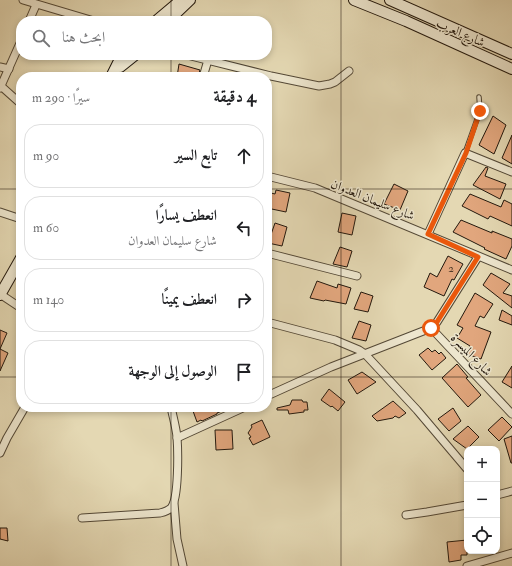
<!DOCTYPE html>
<html lang="ar">
<meta charset="utf-8">
<style>
:root{--surface:#fff;--page:#f6f6f6;--text:#202124;--muted:#757577;--line:#e0e0e0}
body{margin:0;font-family:"IM FELL Double Pica",Amiri,serif;background:var(--page);color:var(--text);direction:rtl}
.controls{position:absolute;right:12px;bottom:12px;display:grid;overflow:hidden;border-radius:8px;box-shadow:0 2px 6px #0003}
.controls button{width:36px;height:36px;display:grid;place-items:center;padding:0;border:0;border-bottom:1px solid var(--line);background:var(--surface);color:var(--text);font:20px sans-serif}
.stop{position:absolute;width:12px;height:12px;margin:-9px;border:3px solid #ea580c;border-radius:50%;background:#fff}
.stop.end{background:#ea580c;border-color:#fff;box-shadow:0 1px 4px #0008}
.list{margin:0;padding:0;list-style:none}
h2{display:flex;justify-content:space-between;align-items:center;height:52px;margin:0;padding:0 16px;font-size:17px}
h2 small{font-size:13px;font-weight:400;color:var(--muted)}
.list li{display:grid;grid-template-columns:26px 1fr auto;gap:12px;align-items:center;box-sizing:border-box;height:64px;margin:0 8px 8px;padding:0 8px;border:1px solid var(--line);border-radius:16px}
.list b{display:block;font-size:15px;white-space:nowrap}
.list p{margin:0;font-size:13px;white-space:nowrap;color:var(--muted)}
.list em{font-size:13px;font-style:normal;color:var(--muted)}
.icon{flex:none;width:22px;height:22px;fill:none;stroke:currentColor;stroke-width:2;stroke-linecap:round;stroke-linejoin:round}
.map{position:relative;flex:none;width:512px;height:566px;overflow:hidden;direction:ltr}
.search{position:absolute;background:var(--surface);box-shadow:0 2px 6px #0003;left:16px;top:16px;width:256px;height:44px;display:flex;align-items:center;gap:10px;box-sizing:border-box;padding:0 14px;border-radius:16px;color:var(--muted);font-size:15px}
.panel{position:absolute;background:var(--surface);box-shadow:0 2px 6px #0003;left:16px;top:72px;width:256px;height:340px;border-radius:16px;direction:rtl}
.map>svg:first-child{display:block}
</style>
<div class="map">
<svg width="512" height="566" viewBox="0 0 512 566">
<rect width="100%" height="100%" fill="#e4d8b3"/>
<filter id="stains"><feTurbulence type="fractalNoise" baseFrequency=".005" numOctaves="4"/><feColorMatrix values="0 0 0 0 .2 0 0 0 0 .09 0 0 0 0 .02 0 0 0 .5 -.17"/></filter>
<radialGradient id="worn" r=".72"><stop offset=".6" stop-color="#630" stop-opacity="0"/><stop offset="1" stop-color="#630" stop-opacity=".3"/></radialGradient>
<!-- building -->
<g fill="#e1a67d" stroke="#23180d">
<path d="M179,64l21,6 -2,7h-21z"/>
<path d="M493,116l13,9 -12,29 -15,-9z"/>
<path d="M512,135v29l-10,-6z"/>
<path d="M486,167l2,1 -3,8 21,8 -6,15 -27,-14z"/>
<path d="M394,184l14,7 -8,19 -16,-6z"/>
<path d="M276,190l14,3 -4,19 -19,-4v-16l8,2z"/>
<path d="M470,194l31,13 3,-7 8,4v22l-22,-10 -2,3 -26,-13z"/>
<path d="M342,213l14,3 -4,19 -14,-3z"/>
<path d="M461,220l31,13v-2l20,8v7l-6,13 -22,-10 1,-1 -32,-16z"/>
<path d="M275,223l12,4 -5,19 -14,-3z"/>
<path d="M340,247l12,4 -5,16 -14,-3z"/>
<path d="M448,256l15,8 -9,16 -2,-1 -8,17 -20,-9 6,-14 7,4z"/>
<path d="M491,273l19,11 -7,9 9,3v12l-29,-23z"/>
<path d="M317,281l20,7 1,-4 13,4 -5,16 -21,-4 -1,1 -14,-3z"/>
<path d="M361,292l12,4 -5,16 -14,-3z"/>
<path d="M475,293l18,11 -9,14 -4,-2 -5,10 16,6 -10,27 -14,-5 3,-8 -13,-8 6,-10 -6,-3z"/>
<path d="M502,310l10,6v9l-13,-5z"/>
<path d="M359,321l12,4 -5,16 -14,-3z"/>
<path d="M0,330l7,3 -7,16z"/>
<path d="M428,348l4,4 3,-2 4,4 2,-2 5,6 -14,12 -13,-15z"/>
<path d="M0,349l8,4 -8,18z"/>
<path d="M457,364l11,13 -2,1 15,17 -13,12 -26,-29z"/>
<path d="M512,366v22l-10,-6z"/>
<path d="M362,372l14,10 -19,12 -9,-14z"/>
<path d="M329,389l16,13 -7,9 -6,-5 -1,1 -10,-7z"/>
<path d="M292,400h10l1,2h4l1,8h-4v2l-15,2 -1,-4h-11v-2l13,-3z"/>
<path d="M393,401l13,12 -7,5 -4,-2 -2,2 -16,3 -5,-5z"/>
<path d="M202,407h18l2,4 -5,2v1l-15,7 -1,-1 -4,2 -4,-11z"/>
<path d="M453,408l8,13 -12,10 -11,-12z"/>
<path d="M502,417l10,10 -13,14 -11,-11z"/>
<path d="M262,420l8,17 -17,8 -4,-7 2,-1 -3,-4 4,-6 -1,-2z"/>
<path d="M468,426l11,11 -12,12 -14,-10z"/>
<path d="M215,430h17l1,19 -17,1z"/>
<path d="M512,436v27h-1l-7,-24z"/>
<path d="M0,528h7l1,13 -8,-2z"/>
<path d="M467,540v15h-6v5l-12,2 -2,-20z"/>
</g>
<g fill="none" stroke-linecap="round" stroke-linejoin="round">
<defs>
<path id="lane" d="M465,153l15,-42 -1,-14"/>
<g id="street">
<path d="M23,0l71,21"/>
<path d="M29,21l7,-16"/>
<path d="M187,55l84,21 48,10 11,-2 5,-2 14,-11"/>
<path d="M0,67l9,2"/>
<path d="M203,77l5,-17"/>
<path d="M1,86l20,18"/>
<path d="M0,88l21,-47"/>
<path d="M267,176l48,12 197,82"/>
<path d="M0,212l21,7"/>
<path d="M428,234l37,-81 47,19"/>
<path d="M267,253l90,23"/>
<path d="M0,294l21,14"/>
<path d="M267,322l68,18 24,10 6,4 52,56 50,59"/>
<path d="M431,328l81,86"/>
<path d="M267,396l64,-29 100,-39 6,-6 41,-65"/>
<path d="M177,438l68,-31"/>
<path d="M0,453l7,-15 18,-31"/>
<path d="M497,495l15,-4"/>
<path d="M174,503l3,36 6,27"/>
<path d="M406,515l21,-3 40,-7"/>
<path d="M82,518l78,-5c4,-1 8,-2 11,-5 8,-9 7,-58 6,-71 -1,-10 -4,-20 -6,-30"/>
<path d="M467,566l45,-13"/>
</g>
<g id="secondary">
<path d="M354,0l52,21 106,48"/>
<path d="M390,0l122,54"/>
<path d="M156,21l25,-21"/>
<path d="M168,21l22,-21"/>
<path d="M120,67l15,-12"/>
<path d="M111,77l7,-14 7,-8"/>
<path d="M0,295l21,-37"/>
</g>
</defs>
<!-- lane casing -->
<use href="#lane" stroke="#534836" stroke-width="5.5"/>
<!-- street casing -->
<use href="#street" stroke="#534836" stroke-width="9"/>
<!-- secondary casing -->
<use href="#secondary" stroke="#23180d" stroke-width="12"/>
<!-- lane -->
<use href="#lane" stroke="#ede6ce" stroke-width="3.5"/>
<!-- street -->
<use href="#street" stroke="#ede6ce" stroke-width="7"/>
<!-- secondary -->
<use href="#secondary" stroke="#ede6ce" stroke-width="10"/>
</g>
<g fill="none" stroke-linecap="round" stroke-linejoin="round">
<!-- route -->
<path stroke="#ea580c" stroke-width="5" d="M431,328l6,-6 41,-65 -50,-23 38,-81 14,-42"/>
</g>
<!-- grid -->
<path fill="none" stroke="#23180d" stroke-width="1" stroke-opacity="0.55" d="M171,0v21M341,0v566M171,55v22M0,189h21M267,189h245M0,377h21M267,377h245M171,407v159"/>
<g text-anchor="middle" stroke-width="3" stroke-linejoin="round" paint-order="stroke">
<!-- number labels -->
<g font-size="11" fill="#523c29">
<text x="451" y="272">2</text>
</g>
<!-- street labels -->
<g font-size="13" fill="#23180d" stroke="#ede6ce">
<text transform="translate(461 32) rotate(24)" y="5">شارع العرب</text>
<text transform="translate(373 199) rotate(22)" y="5">شارع سليمان العدوان</text>
<text transform="translate(472 354) rotate(46)" y="5">شارع الميسرة</text>
</g>
</g>
<rect width="100%" height="100%" filter="url(#stains)"/>
<rect width="100%" height="100%" fill="url(#worn)"/>
</svg>
<div class="controls">
<button>+</button>
<button>−</button>
<button><svg class="icon" aria-label="locate" viewBox="0 0 24 24"><circle cx="12" cy="12" r="6"/><path d="M12 2v4M12 18v4M2 12h4M18 12h4"/></svg></button>
</div>
<div class="stop" style="left:431px;top:328px"></div>
<div class="stop end" style="left:480px;top:111px"></div>
<div class="search"><svg class="icon" aria-label="search" viewBox="0 0 24 24"><circle cx="10" cy="10" r="6"/><path d="M15 15l6 6"/></svg>ابحث هنا</div>
<section class="panel">
<h2>4 دقيقة<small>سيرًا · 290 m</small></h2>
<ul class="list">
<li><svg class="icon" aria-label="ahead" viewBox="0 0 24 24"><path d="M12 20V5M6 11l6-6 6 6"/></svg><div><b>تابع السير</b></div><em>90 m</em></li>
<li><svg class="icon" aria-label="left" viewBox="0 0 24 24"><path d="M17 20v-9H6M10 6l-5 5 5 5"/></svg><div><b>انعطف يسارًا</b><p>شارع سليمان العدوان</p></div><em>60 m</em></li>
<li><svg class="icon" aria-label="right" viewBox="0 0 24 24"><path d="M7 20v-9h11M14 6l5 5-5 5"/></svg><div><b>انعطف يمينًا</b></div><em>140 m</em></li>
<li><svg class="icon" aria-label="arrive" viewBox="0 0 24 24"><path d="M6 21V4h12l-3 4 3 4H6"/></svg><div><b>الوصول إلى الوجهة</b></div></li>
</ul>
</section>
</div>
